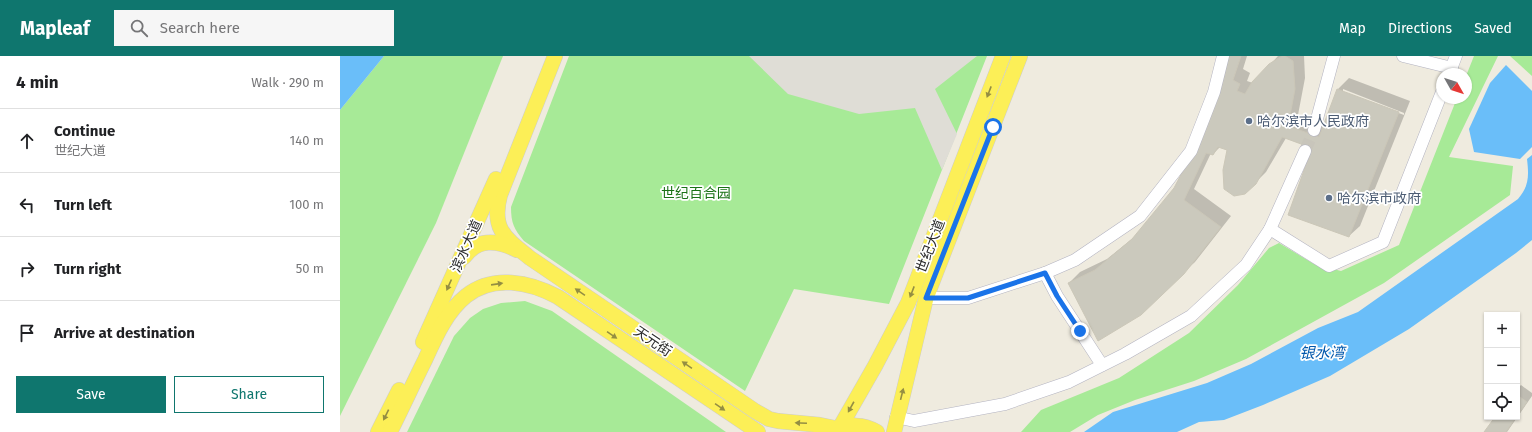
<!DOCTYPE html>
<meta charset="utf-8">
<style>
:root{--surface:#fff;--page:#f6f6f6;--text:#202124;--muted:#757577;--line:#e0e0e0;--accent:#0f766e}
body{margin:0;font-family:"Fira Sans","Noto Sans SC",sans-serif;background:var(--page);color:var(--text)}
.controls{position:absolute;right:12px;bottom:12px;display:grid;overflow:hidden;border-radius:0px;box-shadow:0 1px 3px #0004}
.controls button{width:36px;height:36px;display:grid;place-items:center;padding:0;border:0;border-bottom:1px solid var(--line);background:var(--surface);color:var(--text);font:20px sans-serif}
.compass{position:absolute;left:1096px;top:12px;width:36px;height:36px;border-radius:50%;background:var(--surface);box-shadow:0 1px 3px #0004;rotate:129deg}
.stop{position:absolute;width:12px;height:12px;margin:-9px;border:3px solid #1a73e8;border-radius:50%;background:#fff}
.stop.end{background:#1a73e8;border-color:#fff;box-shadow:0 1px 4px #0008}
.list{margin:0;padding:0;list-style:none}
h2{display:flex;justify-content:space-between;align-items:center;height:52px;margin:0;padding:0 16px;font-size:17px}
h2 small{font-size:13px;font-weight:400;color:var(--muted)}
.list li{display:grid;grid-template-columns:26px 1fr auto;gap:12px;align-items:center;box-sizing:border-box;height:64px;padding:0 16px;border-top:1px solid var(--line)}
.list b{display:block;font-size:15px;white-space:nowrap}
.list p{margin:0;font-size:13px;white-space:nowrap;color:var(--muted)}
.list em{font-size:13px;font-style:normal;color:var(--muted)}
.actions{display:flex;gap:8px;padding:12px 16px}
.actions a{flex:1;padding:9px 0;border:1px solid var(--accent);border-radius:0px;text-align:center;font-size:14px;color:var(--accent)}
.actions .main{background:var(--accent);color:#fff}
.icon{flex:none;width:22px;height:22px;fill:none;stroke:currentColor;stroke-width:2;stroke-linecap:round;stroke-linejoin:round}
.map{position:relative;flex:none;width:1192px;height:376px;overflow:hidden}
header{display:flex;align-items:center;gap:24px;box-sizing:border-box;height:56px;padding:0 20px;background:var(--accent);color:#fff}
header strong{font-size:19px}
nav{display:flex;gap:22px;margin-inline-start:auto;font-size:14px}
.search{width:280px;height:36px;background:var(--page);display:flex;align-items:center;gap:10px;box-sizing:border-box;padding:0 14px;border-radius:0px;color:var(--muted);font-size:15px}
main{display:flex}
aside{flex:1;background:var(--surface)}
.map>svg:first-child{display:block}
</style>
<header>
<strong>Mapleaf</strong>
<div class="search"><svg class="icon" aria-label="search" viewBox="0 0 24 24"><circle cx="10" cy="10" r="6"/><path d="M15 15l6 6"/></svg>Search here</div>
<nav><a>Map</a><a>Directions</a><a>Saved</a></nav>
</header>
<main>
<aside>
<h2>4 min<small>Walk · 290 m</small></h2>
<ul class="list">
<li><svg class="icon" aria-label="ahead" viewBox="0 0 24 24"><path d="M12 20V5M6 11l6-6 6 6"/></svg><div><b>Continue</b><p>世纪大道</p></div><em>140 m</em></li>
<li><svg class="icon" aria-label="left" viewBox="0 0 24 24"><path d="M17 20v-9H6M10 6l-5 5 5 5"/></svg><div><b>Turn left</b></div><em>100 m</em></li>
<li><svg class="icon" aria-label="right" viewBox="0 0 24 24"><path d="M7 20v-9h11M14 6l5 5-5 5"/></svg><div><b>Turn right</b></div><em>50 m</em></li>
<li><svg class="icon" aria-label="arrive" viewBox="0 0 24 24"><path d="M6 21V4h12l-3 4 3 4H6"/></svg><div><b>Arrive at destination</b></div></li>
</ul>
<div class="actions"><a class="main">Save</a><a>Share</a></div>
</aside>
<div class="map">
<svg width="1192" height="376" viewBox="0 0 1192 376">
<rect width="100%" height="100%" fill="#efebdf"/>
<!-- green -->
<g fill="#a7ea97">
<path d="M44,0h119l-67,167 -96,193v-306z"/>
<path d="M229,0h418l-98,248 -95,-15 -49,102 -221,-150c-10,-12 -13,-18 -13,-34z"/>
<path d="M1134,0h24l-49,101 64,9 -3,29 -126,88 -138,76 -52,22 -59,19 -37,15 -28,17h-49l20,-22 78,-32 70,-45 49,-48 31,-37 10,-5 35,21 27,7 58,-26 58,-147h9v-22z"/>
<path d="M1170,0h22v20z"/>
<path d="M185,245l27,10 174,121h-319l47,-96 16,-18 13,-9 18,-6z"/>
</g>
<!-- plaza -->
<path fill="#dfddd6" d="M409,0h228l-42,33 22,45 -15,36 -27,-62 -56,6 -71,-20z"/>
<!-- water -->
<g fill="#6abef9">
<path d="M0,0h44l-44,54z"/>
<path d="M1166,9l26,26v56l-12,12 -46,-7 -5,-23 21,-46z"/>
<path d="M1192,99v85l-16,13 -107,76 -79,47 -67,29 -39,15 -25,2 -22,10h-93l29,-20 94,-29 44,-19 67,-36 40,-16 160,-113c11,-13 11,-23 9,-40z"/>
</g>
<!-- shadow -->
<g fill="#0003" fill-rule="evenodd">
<path d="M890,0h17l-4,13 7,4 -3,8 6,2 25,-27h26l1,22 -7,37 27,10 13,-36 11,-11 61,23 -50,125 -11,10 -36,-88 -27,-10 -20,34 -11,11 -27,-34 -8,-2 -7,7 -2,-1 -17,36 37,27 -36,46 -12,11 -114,10 11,-11 27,-13 31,-25 37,-46 22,-42zM1003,33l61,24v2l-61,-23z"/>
<path d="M1181,329l11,8v3l-25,36h-22l11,-15h21v-28z"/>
</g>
<!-- building -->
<g fill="#cbc9bd" stroke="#cbc7b8">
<path d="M889,0h12l-8,24 7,4 -3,7 8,3 7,-12 17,-18 13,-8h3l8,5 2,28 -7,37 31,11 18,-48 62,23 -50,125 -61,-22 24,-67 -30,-11 -26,47 -11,10 -11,2 -10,-7 -1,-19 4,-20 -9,-3 -5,8 -7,-2 -22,47 37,27 -37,47 -43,41 -43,26 -30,-58 27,-13 37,-31 42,-51 22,-42 26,-62z"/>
<path d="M1177,339l10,7 -10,14z"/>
<path d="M1155,361h21l-10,15h-22z"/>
</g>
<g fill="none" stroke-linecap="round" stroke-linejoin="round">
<!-- minor-tunnel -->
<path stroke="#c8c5bb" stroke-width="12" stroke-dasharray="12 6" stroke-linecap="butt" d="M965,95l9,-21"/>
<defs>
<g id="minor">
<path d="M1063,0l49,12"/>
<path d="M1109,18l7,-18"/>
<path d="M974,74l20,-74"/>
<path d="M930,173l59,37 54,-24 59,-150"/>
<path d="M705,217l12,23 45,69"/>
<path d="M586,242h42l77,-25 30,-13 65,-44 51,-65 23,-59 9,-36"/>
<path d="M556,361l18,4 91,-17 64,-22 56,-28 66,-38 55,-51 24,-36 35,-78"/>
</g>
<g id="major">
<path d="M215,0l-55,139c-9,34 5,43 30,63l225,153 14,8 9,2 42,4 19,4 36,-63 33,-63 95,-247"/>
<path d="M124,201c14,-19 33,-17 53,-7"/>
<path d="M83,286l73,-163"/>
<path d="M38,376l21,-42"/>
<path d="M50,376c12,-24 23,-48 35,-72 10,-22 21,-48 41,-64 27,-22 64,-14 92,1l200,135"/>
<path d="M495,376c13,-9 29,-8 42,0"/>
<path d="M554,376l32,-134 94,-242"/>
</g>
</defs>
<!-- minor casing -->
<use href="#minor" stroke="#b3b3c1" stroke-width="13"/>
<!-- major casing -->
<use href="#major" stroke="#cdcdcd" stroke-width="16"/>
<!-- minor -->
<use href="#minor" stroke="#fff" stroke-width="12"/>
<!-- major -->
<use href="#major" stroke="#fcef57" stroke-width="15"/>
</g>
<!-- one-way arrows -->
<defs><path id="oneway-solid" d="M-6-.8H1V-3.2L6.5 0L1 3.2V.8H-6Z"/></defs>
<g fill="#948e42">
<use href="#oneway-solid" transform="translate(649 36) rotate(111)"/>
<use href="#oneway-solid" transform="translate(157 228) rotate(-8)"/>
<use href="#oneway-solid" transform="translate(109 229) rotate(114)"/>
<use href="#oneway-solid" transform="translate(240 236) rotate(-146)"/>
<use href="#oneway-solid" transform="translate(572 236) rotate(111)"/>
<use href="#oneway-solid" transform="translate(272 279) rotate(34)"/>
<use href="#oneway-solid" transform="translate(347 309) rotate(-146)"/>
<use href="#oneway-solid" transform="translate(562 338) rotate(-76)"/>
<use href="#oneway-solid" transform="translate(380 351) rotate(34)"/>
<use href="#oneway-solid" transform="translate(511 351) rotate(119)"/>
<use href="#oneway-solid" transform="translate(46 359) rotate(116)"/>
<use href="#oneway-solid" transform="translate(461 367) rotate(-177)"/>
</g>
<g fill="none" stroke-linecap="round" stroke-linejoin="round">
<!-- route -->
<path stroke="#1a73e8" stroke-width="5" d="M653,71l-67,171h42l77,-25 12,23 23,35"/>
</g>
<!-- markers -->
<g fill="#5c6f8a" stroke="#fff" stroke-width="1.5">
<circle cx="909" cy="65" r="4"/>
<circle cx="989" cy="142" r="4"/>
</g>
<g text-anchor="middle" stroke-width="3.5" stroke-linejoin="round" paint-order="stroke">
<!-- service labels -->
<g font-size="14" fill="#4e5e75" stroke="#fff" text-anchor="start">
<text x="917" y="70">哈尔滨市人民政府</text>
<text x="997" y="147">哈尔滨市政府</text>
</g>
<!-- park labels -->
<g font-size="14" fill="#1a7215" stroke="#fff">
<text x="356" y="142">世纪百合园</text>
</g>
<!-- street labels -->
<g font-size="14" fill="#2d2d2d" stroke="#fff">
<text transform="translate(126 190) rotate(-66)" y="5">滨水大道</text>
<text transform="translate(590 190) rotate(-69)" y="5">世纪大道</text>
<text transform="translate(313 285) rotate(34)" y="5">天元街</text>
</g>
<!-- water labels -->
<g font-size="15" font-style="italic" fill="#0258ac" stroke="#fff">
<text x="982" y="302">银水湾</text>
</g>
</g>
</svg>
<div class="controls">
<button>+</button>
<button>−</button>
<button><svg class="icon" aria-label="locate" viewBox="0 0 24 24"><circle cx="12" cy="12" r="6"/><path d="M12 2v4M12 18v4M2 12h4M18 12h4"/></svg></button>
</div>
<svg class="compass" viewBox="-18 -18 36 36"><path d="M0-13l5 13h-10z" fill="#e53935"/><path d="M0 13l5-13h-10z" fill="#757577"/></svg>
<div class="stop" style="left:653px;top:71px"></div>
<div class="stop end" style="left:740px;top:275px"></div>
</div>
</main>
